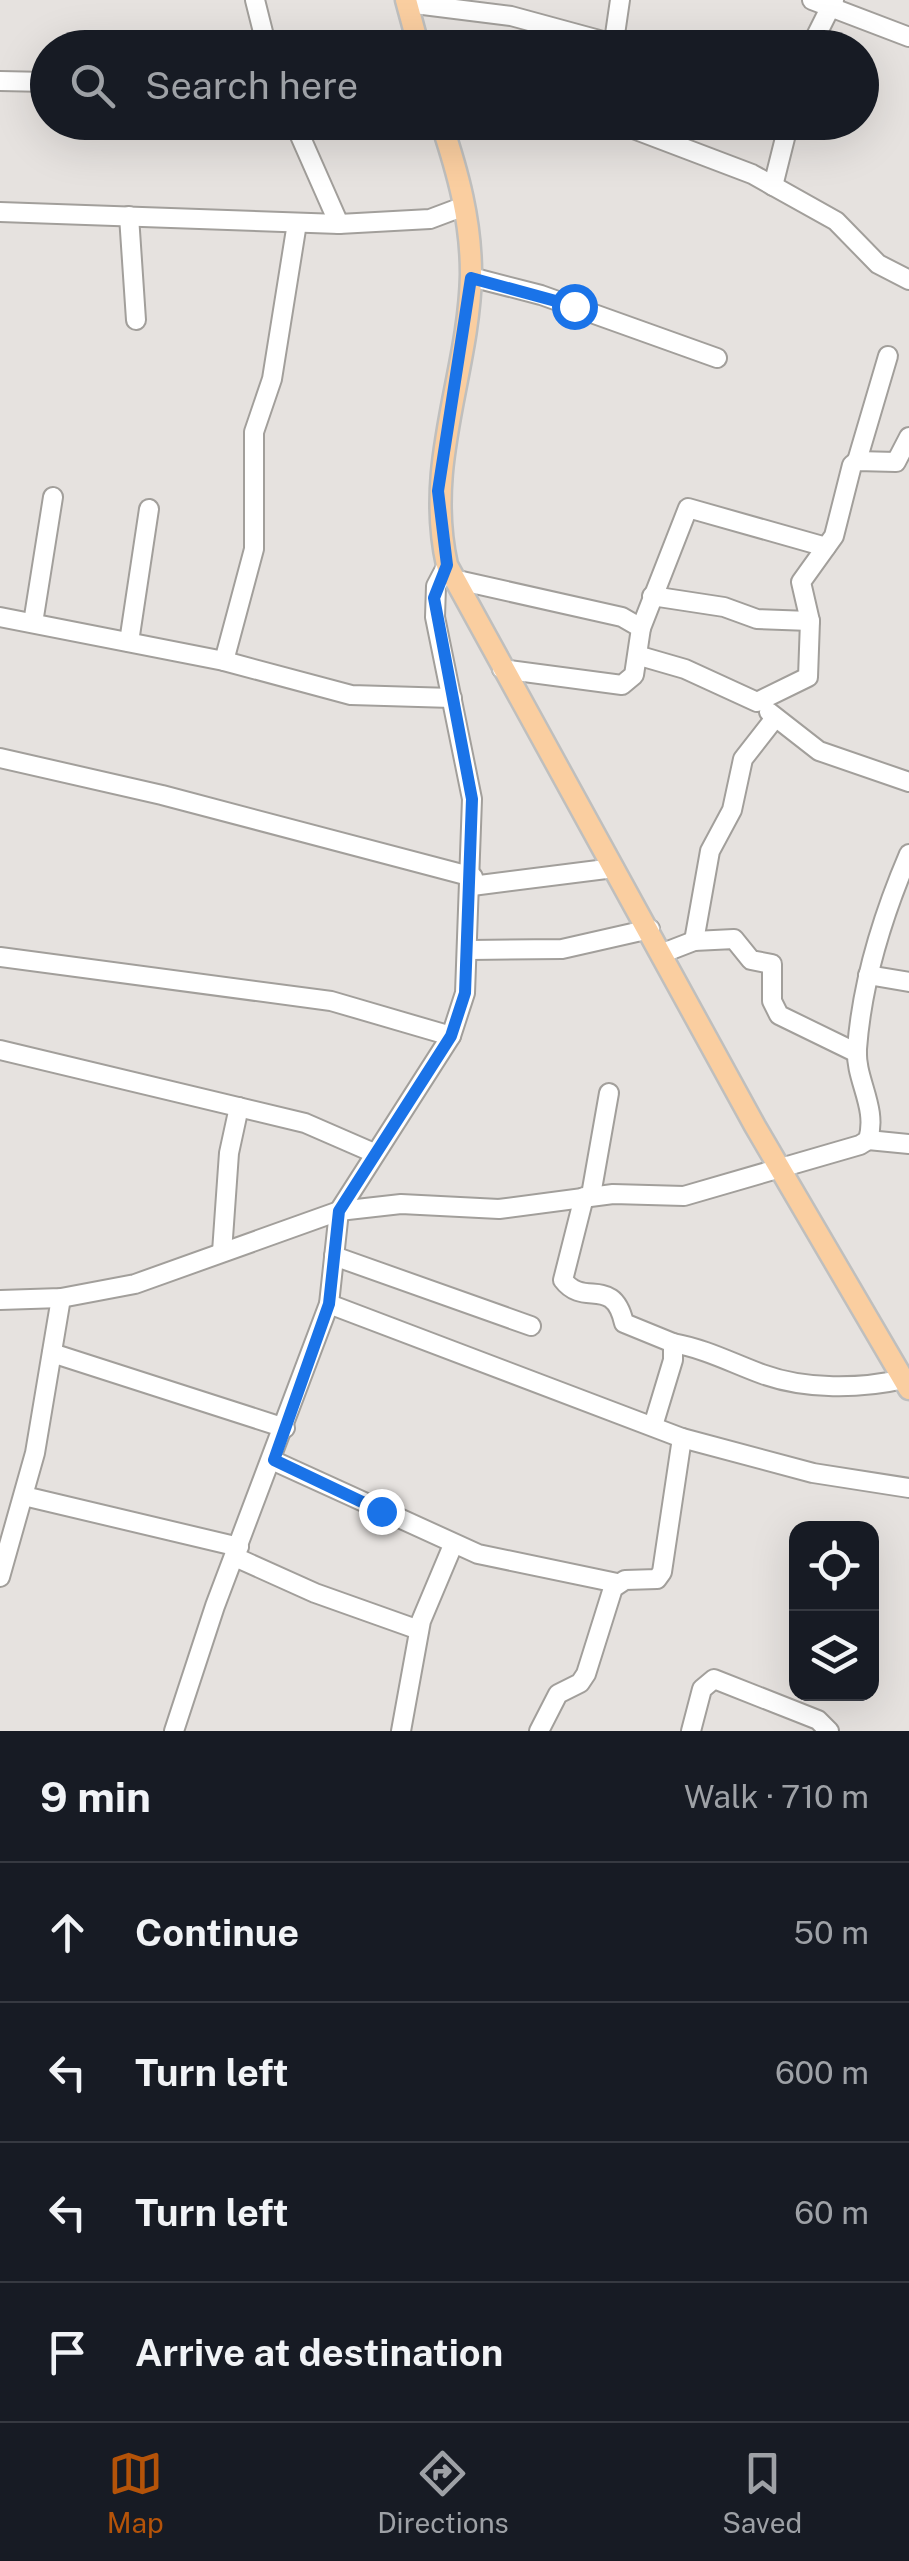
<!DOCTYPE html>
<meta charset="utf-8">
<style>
:root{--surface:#171b24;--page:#20242c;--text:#f1f3f6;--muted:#9ea1a6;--line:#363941;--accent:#b45309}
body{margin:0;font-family:"Public Sans",sans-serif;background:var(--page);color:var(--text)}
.controls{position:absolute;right:30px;bottom:30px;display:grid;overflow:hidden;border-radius:20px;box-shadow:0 10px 40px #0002}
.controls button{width:90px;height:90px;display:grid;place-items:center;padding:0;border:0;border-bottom:2px solid var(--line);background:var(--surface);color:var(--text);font:50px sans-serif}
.stop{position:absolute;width:30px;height:30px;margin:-22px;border:8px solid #1a73e8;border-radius:50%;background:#fff}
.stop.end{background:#1a73e8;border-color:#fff;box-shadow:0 2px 10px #0008}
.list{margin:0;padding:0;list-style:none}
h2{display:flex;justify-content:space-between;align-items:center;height:130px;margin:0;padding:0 40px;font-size:42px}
h2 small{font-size:32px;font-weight:400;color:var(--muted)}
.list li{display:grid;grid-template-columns:65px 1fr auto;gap:30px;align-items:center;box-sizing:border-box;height:140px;padding:0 40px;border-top:2px solid var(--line)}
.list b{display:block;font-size:38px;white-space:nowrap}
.list em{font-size:32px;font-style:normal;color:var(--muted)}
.icon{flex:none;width:55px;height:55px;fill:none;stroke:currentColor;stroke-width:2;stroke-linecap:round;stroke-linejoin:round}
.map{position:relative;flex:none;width:909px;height:1731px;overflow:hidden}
.search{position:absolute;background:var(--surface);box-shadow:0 10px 40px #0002;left:30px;right:30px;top:30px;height:110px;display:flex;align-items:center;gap:25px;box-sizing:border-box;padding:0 35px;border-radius:55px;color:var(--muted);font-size:38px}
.sheet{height:690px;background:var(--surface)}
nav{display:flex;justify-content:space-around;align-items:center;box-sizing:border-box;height:140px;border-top:2px solid var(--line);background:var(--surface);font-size:28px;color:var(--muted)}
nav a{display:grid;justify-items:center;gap:5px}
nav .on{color:var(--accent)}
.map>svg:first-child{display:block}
</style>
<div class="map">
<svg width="909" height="1731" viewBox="0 0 909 1731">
<rect width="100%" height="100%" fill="#e6e2df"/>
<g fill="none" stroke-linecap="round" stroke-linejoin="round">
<defs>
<g id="minor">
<path d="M255,0l12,48"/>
<path d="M812,0l97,37"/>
<path d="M407,3l104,13 103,28"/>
<path d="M613,48l7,-48"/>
<path d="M810,48l24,-48"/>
<path d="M0,81l48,1"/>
<path d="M294,122l45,102"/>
<path d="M615,122l137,52 84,47 42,43 31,16"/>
<path d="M773,186l16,-64"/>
<path d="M0,212l339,12 91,-5 32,-12"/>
<path d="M129,216l7,104"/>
<path d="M471,277l70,18 176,63"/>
<path d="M857,461l31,-105"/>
<path d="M453,579l169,38 19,11 -7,47 -12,10 -120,-16"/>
<path d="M652,596l72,11 33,12 53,2"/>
<path d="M0,617l224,44 127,34 101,3"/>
<path d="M33,623l20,-126"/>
<path d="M641,628l47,-120 138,39"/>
<path d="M129,642l20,-133"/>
<path d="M640,656l45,13 72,33 51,-25 2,-56 -9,-39 33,-46 18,-71 5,-4 39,1 13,-25"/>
<path d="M224,661l30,-112v-117l18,-53 25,-156"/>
<path d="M769,712l50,39 90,31"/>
<path d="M0,758l162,37 311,82"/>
<path d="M472,886l142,-18"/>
<path d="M694,941l16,-90 22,-41 11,-51 32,-41"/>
<path d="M470,950l92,-1 88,-20"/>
<path d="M663,953l31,-12 40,-2 17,21 21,4v37l7,14 78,38"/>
<path d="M0,957l331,44 120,35"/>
<path d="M868,975l41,7"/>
<path d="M0,1050l305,73 69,30"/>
<path d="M868,1140l41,4"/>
<path d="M591,1195l18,-102"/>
<path d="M584,1197l-21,83c21,28 50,-5 61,43l49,20v17l-20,66"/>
<path d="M222,1252l7,-99 10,-46"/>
<path d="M334,1256l197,70"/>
<path d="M0,1300l61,-2 74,-14 204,-73 62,-7 98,5 114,-15 71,2 176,-51 8,-5c10,-33 -13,-60 -11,-91 5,-68 25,-132 52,-195"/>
<path d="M329,1304l353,134 131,35 96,15"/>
<path d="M673,1343c33,6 59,20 89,31 44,16 98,15 142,5"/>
<path d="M52,1353l233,75"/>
<path d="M274,1461l204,93 139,29"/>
<path d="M24,1496l215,51"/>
<path d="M235,1557l80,36 104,37"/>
<path d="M0,1577l35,-124 26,-155"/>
<path d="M174,1731l41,-125 114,-302 10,-93 112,-175 14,-43 7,-194 -37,-182 1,-31 11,-21"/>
<path d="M401,1731l20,-110 32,-76"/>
<path d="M539,1731l19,-37 22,-11 6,-9 27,-86 12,-8 32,-1 5,-7 20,-134"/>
<path d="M691,1731l11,-42 12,-10 104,41 11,11"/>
</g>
<g id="major">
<path d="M406,0l13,48"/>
<path d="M441,122c17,51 30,98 30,152 -2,100 -47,188 -24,291l308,561 154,263"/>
</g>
</defs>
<!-- minor casing -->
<use href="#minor" stroke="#a29f9b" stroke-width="22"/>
<!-- major casing -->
<use href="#major" stroke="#bfbfbe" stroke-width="25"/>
<!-- minor -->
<use href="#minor" stroke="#fff" stroke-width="18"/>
<!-- major -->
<use href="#major" stroke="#facea0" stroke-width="20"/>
</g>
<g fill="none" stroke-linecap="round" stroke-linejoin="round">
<!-- route -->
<path stroke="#1a73e8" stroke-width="12" d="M381,1511l-107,-51 55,-156 10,-93 112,-175 14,-43 7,-194 -38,-201 13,-33 -9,-74 33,-213 103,28"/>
</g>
</svg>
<div class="controls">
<button><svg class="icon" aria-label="locate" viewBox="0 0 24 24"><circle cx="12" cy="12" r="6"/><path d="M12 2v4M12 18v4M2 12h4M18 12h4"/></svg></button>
<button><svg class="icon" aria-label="layers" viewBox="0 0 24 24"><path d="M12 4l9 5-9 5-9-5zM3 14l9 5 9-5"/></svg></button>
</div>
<div class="stop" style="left:574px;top:306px"></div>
<div class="stop end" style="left:381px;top:1511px"></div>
<div class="search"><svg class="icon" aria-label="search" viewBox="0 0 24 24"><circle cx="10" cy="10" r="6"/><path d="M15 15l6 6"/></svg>Search here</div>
</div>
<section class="sheet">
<h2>9 min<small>Walk · 710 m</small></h2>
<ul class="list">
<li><svg class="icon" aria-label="ahead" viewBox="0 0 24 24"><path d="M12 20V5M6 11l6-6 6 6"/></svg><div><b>Continue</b></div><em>50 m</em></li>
<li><svg class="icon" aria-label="left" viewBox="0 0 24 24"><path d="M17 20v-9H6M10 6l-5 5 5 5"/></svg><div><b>Turn left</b></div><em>600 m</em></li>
<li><svg class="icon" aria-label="left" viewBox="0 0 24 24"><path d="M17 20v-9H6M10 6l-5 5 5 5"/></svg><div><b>Turn left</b></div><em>60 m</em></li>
<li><svg class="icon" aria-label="arrive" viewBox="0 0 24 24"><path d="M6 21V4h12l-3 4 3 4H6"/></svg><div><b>Arrive at destination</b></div></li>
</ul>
</section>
<nav>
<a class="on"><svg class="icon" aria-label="map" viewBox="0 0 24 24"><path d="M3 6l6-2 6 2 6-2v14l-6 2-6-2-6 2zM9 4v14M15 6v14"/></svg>Map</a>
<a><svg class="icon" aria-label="directions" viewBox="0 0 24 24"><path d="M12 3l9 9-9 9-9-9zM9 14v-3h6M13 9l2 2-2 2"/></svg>Directions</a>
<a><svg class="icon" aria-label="saved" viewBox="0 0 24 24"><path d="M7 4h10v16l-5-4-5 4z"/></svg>Saved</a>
</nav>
